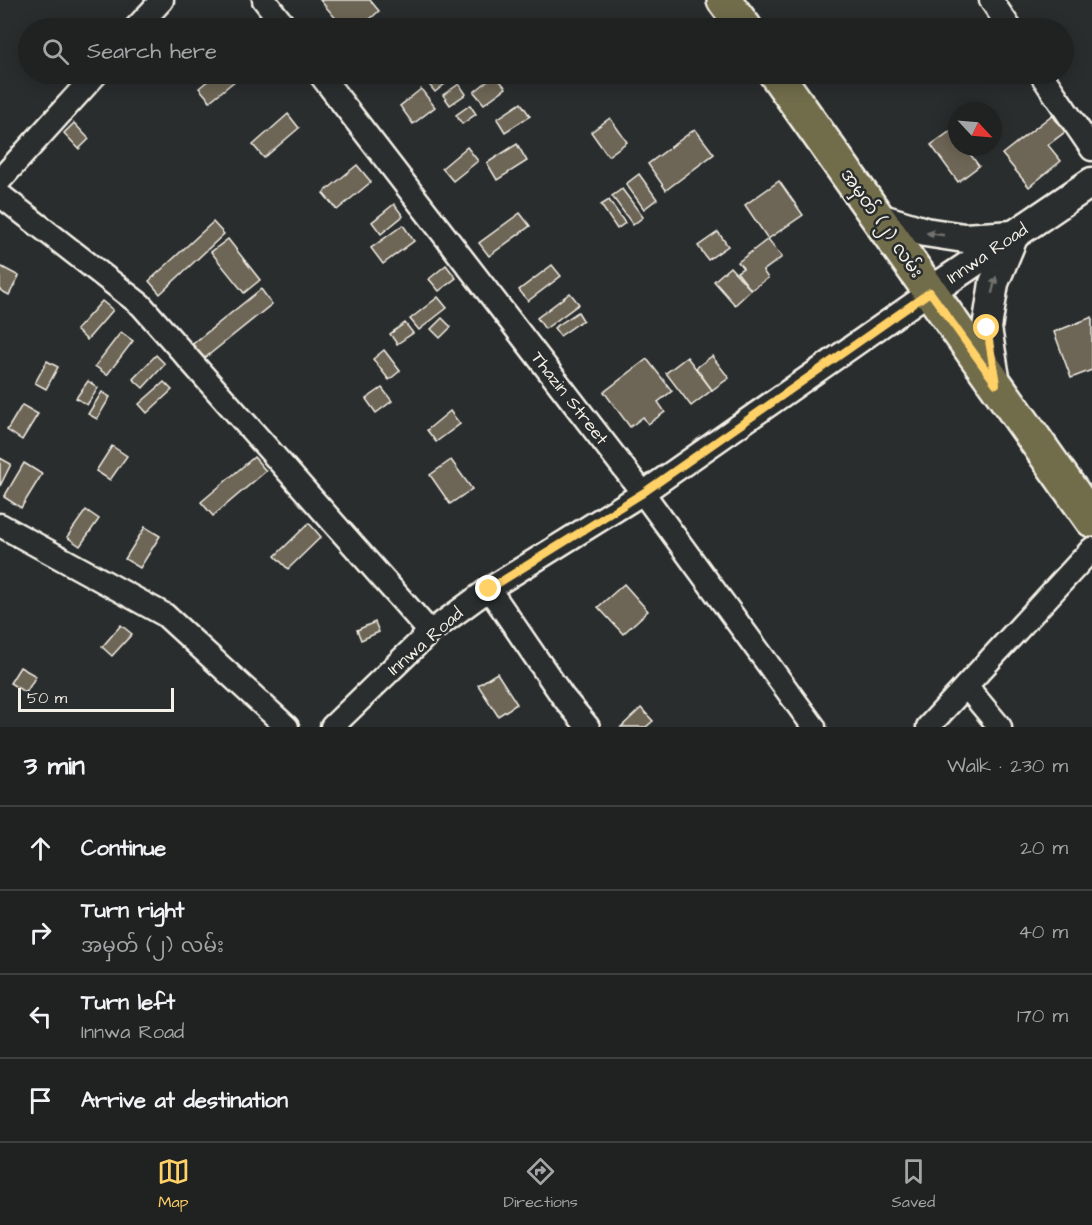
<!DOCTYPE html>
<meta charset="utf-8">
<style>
:root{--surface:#202222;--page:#2d2f2f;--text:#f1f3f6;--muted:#a2a4a5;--line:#3d3f40;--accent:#ffd166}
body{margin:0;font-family:"Architects Daughter","Noto Sans Myanmar",sans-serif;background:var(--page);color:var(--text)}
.compass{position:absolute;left:948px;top:102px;width:54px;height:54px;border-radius:50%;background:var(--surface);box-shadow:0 3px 15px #0003;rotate:116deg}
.scale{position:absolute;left:18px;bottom:15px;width:156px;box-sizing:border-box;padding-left:6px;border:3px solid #f4f1e8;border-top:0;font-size:16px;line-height:21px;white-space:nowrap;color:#f4f1e8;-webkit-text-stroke:4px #2a2d2e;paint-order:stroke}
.stop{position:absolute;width:18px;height:18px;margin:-14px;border:4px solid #ffd166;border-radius:50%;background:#fff}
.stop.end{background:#ffd166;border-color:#fff;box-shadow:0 2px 6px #0008}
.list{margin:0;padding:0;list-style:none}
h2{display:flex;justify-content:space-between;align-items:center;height:78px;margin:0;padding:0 24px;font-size:26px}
h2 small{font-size:20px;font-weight:400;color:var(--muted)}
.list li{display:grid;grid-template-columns:39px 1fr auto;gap:18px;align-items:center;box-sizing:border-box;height:84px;padding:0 24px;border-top:2px solid var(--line)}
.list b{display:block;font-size:22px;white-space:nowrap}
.list p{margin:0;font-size:20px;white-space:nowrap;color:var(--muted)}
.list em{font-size:20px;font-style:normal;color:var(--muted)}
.icon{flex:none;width:33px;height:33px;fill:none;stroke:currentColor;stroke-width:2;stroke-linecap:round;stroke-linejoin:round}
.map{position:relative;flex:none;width:1092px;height:727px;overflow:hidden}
.search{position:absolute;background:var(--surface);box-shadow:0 3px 15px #0003;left:18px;right:18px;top:18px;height:66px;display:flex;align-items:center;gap:15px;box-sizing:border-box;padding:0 21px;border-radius:33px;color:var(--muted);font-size:22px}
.sheet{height:414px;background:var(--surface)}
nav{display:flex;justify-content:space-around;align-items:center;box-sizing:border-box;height:84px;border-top:2px solid var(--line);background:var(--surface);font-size:16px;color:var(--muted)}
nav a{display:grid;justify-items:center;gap:3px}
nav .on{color:var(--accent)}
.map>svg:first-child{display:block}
</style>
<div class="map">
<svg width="1092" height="727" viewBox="0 0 1092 727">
<rect width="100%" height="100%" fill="#2a2d2e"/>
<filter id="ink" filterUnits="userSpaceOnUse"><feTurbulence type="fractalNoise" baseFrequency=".0167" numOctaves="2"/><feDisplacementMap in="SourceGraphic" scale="12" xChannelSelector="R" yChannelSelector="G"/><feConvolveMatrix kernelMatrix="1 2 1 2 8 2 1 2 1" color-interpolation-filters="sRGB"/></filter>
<g filter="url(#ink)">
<!-- building -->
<g fill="#6d6555" stroke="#f4f1e8" stroke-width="1.5">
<path d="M320,0h50l9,11 -19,17h-16z"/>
<path d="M216,74h15l5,6 -26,21 -11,-13z"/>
<path d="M436,74h17l2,2 -20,16 -9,-11z"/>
<path d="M495,75l11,13 -22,16 -10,-12z"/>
<path d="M459,84l7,10 -16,11 -7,-10z"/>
<path d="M421,89l14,18 -22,17 -13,-18z"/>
<path d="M521,103l9,13 -25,16 -8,-13z"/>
<path d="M470,105l6,9 -14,10 -6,-9z"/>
<path d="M288,114l11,14 -35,30 -11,-13z"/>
<path d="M1052,115l13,17 -17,13 13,16 -32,26 -27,-33z"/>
<path d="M610,118l17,24 -19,14 -17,-24z"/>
<path d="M74,123l15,16 -10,10 -15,-16z"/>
<path d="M695,129l19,25 -48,36 -18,-26z"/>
<path d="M952,130l5,7v10h8l14,19 -21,16 -27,-37z"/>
<path d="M517,144l10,17 -30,19 -10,-17z"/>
<path d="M467,147l11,14 -25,20 -11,-13z"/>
<path d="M357,165l14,17 -34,28 -14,-17z"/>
<path d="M639,174l18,25 -13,10 -18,-25z"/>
<path d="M779,181l24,34 -35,24 -23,-34z"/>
<path d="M622,189l21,28 -10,8 -21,-29z"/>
<path d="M609,200l16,23 -8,6 -16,-24z"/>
<path d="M394,204l9,12 -22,18 -9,-12z"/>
<path d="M520,213l10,13 -41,30 -10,-13z"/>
<path d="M213,222l11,12 -64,60 -11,-13z"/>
<path d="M403,225l11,16 -31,23 -12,-16z"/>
<path d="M718,232l10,14 -20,14 -10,-14z"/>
<path d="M228,239l32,41 -16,13 -33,-41z"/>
<path d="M768,239l14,18 -19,14 5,7 -17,12 -14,-18 6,-4 -5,-6z"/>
<path d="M446,265l10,13 -17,13 -10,-12z"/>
<path d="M552,265l9,11 -33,25 -9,-11z"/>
<path d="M0,266l19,10 -10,19 -9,-5z"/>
<path d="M730,267l21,23 -16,15 -21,-24z"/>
<path d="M261,289l11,15 -72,58 -11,-15z"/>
<path d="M570,293l9,11 -34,25 -8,-11z"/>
<path d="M438,297l9,11 -28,22 -9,-11z"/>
<path d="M102,301l11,9 -26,30 -11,-10z"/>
<path d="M578,312l5,8 -23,16 -6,-8z"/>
<path d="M1092,317v53l-21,8 -17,-46z"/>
<path d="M442,318l9,9 -11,11 -9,-9z"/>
<path d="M405,323l8,10 -16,11 -7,-10z"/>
<path d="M121,332l12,9 -26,34 -12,-9z"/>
<path d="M384,350l16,21 -11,9 -16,-21z"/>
<path d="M156,355l9,9 -22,24 -10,-9z"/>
<path d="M712,356l17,22 -17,12 -16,-22z"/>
<path d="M687,357l25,33 -21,16 -25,-33z"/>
<path d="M647,359l25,32 -14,11 7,10 -17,12 -5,-7 -13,10 -26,-35z"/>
<path d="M47,361l11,6 -12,22 -11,-6z"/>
<path d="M88,381l10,7 -11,17 -11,-7z"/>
<path d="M164,382l8,8 -25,23 -8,-9z"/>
<path d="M382,388l10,13 -16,12 -10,-14z"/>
<path d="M102,392l8,5 -13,22 -9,-5z"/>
<path d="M22,405l16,9 -16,26 -15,-10z"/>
<path d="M450,411l10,13 -24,18 -9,-12z"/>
<path d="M112,446l15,10 -17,24 -14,-9z"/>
<path d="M254,457l12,14 -53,45 -12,-14z"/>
<path d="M0,458l11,6 -11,22z"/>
<path d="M451,460l21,29 -22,15 -20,-29z"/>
<path d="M24,463l18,11 -21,34 -17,-11z"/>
<path d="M86,510l13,9 -19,27 -13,-9z"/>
<path d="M309,523l12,14 -33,32 -13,-13z"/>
<path d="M145,527l15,9 -20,32 -15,-9z"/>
<path d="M624,584l24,27 -25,23 -25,-27z"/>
<path d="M375,622l4,10 -18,8 -4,-10z"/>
<path d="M121,625l11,9 -20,22 -10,-9z"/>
<path d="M20,667l16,9 -10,17 -16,-10z"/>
<path d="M497,673l20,31 -19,12 -20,-31z"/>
<path d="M641,708l12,13 -7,6h-25z"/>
</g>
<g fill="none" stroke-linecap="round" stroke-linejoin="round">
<defs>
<g id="minor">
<path d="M264,0l22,28"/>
<path d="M991,0l19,28"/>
<path d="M136,28l26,-28"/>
<path d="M320,74l323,419 171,234"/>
<path d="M1041,74l51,75"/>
<path d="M0,180l96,-106"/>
<path d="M0,195l141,110 289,327"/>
<path d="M0,525l165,90 122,112"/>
<path d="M489,589l74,108 25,30"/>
<path d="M966,686l34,41"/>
<path d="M332,727l98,-95 59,-43 154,-96 287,-201"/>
<path d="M928,727l164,-178"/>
</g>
<g id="tertiary">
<path d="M879,218l46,14 39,6 50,-3 -20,48 -7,45 9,56"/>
<path d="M930,292l162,-110"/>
</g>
<g id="primary">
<path d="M724,0l21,28"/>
<path d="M776,74l316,446"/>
</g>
</defs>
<!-- minor casing -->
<use href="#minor" stroke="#f4f1e8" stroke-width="27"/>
<!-- tertiary casing -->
<use href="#tertiary" stroke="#f4f1e8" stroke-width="33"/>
<!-- primary casing -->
<use href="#primary" stroke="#f4f1e8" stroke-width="38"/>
<!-- minor -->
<use href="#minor" stroke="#2a2d2e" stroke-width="22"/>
<!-- tertiary -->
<use href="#tertiary" stroke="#2a2d2e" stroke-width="28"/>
<!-- primary -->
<use href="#primary" stroke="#716d4b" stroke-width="33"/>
</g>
<!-- one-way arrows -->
<defs><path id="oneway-solid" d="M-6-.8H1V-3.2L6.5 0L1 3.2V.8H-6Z" transform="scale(1.5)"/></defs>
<g fill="#71726f">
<use href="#oneway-solid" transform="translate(935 234) rotate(-172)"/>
<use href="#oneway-solid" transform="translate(994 285) rotate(-76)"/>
</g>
</g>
<g fill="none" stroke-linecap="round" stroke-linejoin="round" filter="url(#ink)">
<!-- route -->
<path stroke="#ffd166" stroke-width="8" d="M489,589l154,-96 287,-201 66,92 -9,-56"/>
</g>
<g text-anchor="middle" stroke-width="5" stroke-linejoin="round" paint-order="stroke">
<!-- street labels -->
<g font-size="18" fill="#f4f1e8" stroke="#2a2d2e">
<text transform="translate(882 223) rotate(55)" y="6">အမှတ် (၂) လမ်း</text>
<text transform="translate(987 253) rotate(-34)" y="6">Innwa Road</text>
<text transform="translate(570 398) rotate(52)" y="6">Thazin Street</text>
<text transform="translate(425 641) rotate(-41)" y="6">Innwa Road</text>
</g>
</g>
</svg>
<svg class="compass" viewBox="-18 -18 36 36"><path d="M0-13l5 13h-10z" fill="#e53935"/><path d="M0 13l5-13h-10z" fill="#a2a4a5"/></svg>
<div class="scale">50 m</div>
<div class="stop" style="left:987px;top:328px"></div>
<div class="stop end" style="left:489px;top:589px"></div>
<div class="search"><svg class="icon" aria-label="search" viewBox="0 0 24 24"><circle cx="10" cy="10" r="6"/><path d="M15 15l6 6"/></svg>Search here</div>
</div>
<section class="sheet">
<h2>3 min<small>Walk · 230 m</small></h2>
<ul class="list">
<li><svg class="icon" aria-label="ahead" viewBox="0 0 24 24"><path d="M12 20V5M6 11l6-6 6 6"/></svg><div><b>Continue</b></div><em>20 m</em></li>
<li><svg class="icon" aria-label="right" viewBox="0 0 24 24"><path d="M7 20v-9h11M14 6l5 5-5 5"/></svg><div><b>Turn right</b><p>အမှတ် (၂) လမ်း</p></div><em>40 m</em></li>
<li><svg class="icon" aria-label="left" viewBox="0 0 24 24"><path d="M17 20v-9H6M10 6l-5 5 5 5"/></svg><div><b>Turn left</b><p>Innwa Road</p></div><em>170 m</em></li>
<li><svg class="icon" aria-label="arrive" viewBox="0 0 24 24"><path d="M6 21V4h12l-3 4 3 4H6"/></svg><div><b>Arrive at destination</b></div></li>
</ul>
</section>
<nav>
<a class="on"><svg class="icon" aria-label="map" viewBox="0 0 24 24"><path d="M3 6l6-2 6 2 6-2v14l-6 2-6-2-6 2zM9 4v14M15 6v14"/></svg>Map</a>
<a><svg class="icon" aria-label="directions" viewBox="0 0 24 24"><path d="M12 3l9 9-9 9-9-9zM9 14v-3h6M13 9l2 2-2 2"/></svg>Directions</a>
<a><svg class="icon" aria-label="saved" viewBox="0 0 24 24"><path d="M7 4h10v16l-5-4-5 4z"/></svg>Saved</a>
</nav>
